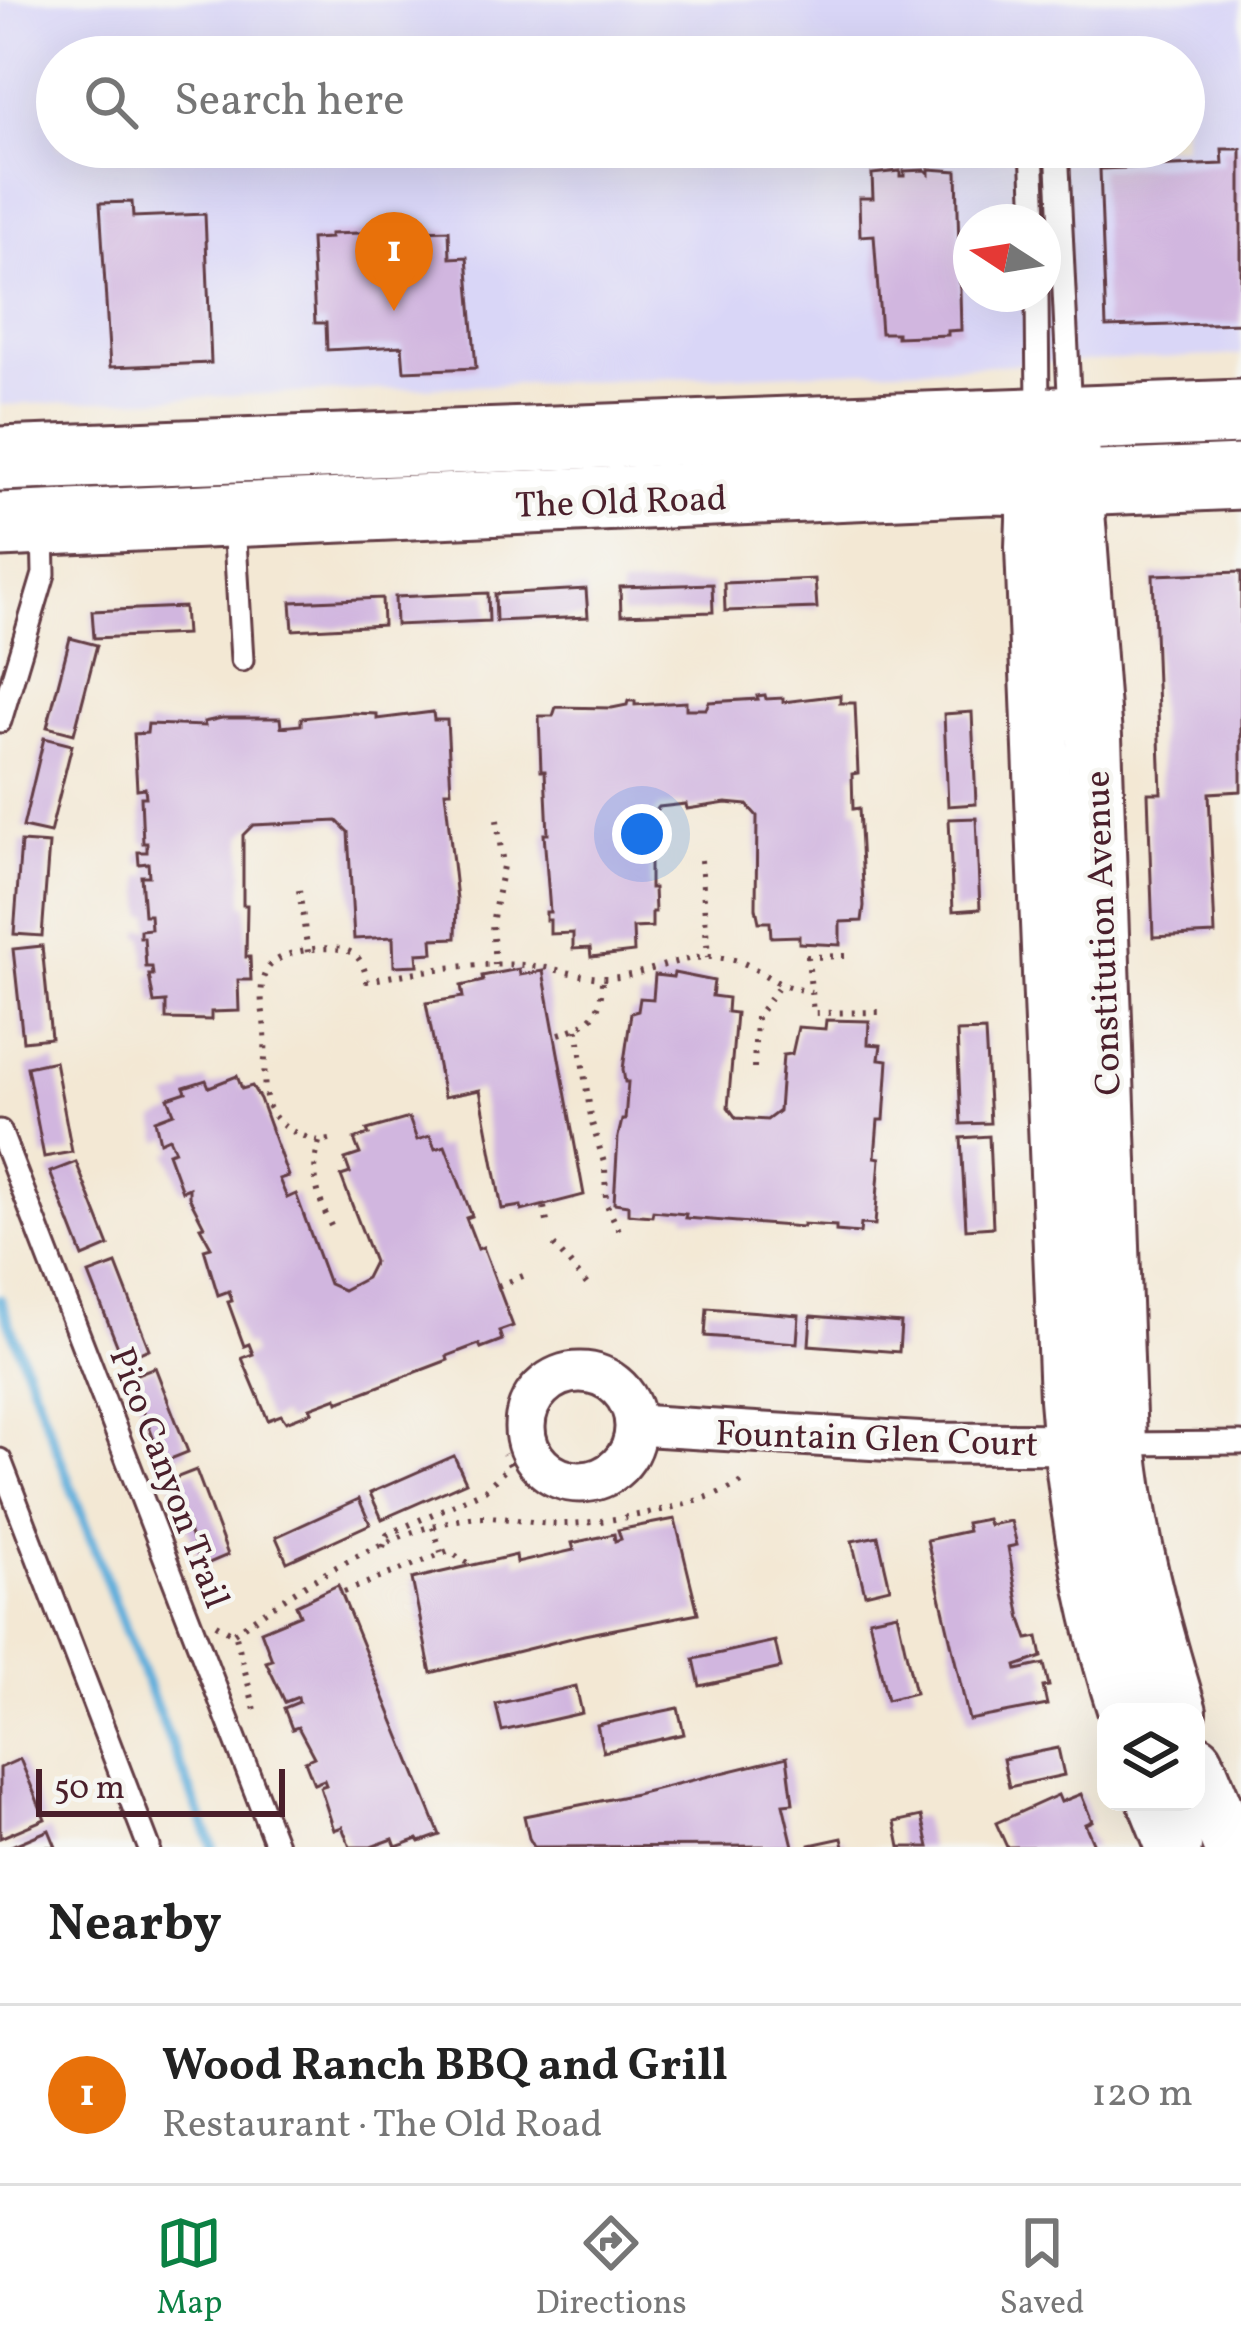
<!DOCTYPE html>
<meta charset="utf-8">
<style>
:root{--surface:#fff;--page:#f6f6f6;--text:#222;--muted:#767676;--line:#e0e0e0;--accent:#0b8043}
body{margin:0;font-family:Vollkorn,serif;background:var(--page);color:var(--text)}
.controls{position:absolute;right:36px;bottom:36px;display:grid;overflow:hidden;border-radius:24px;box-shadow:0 12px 48px #0002}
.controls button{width:108px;height:108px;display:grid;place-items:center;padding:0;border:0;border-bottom:3px solid var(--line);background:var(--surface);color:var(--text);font:60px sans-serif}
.compass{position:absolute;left:953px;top:204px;width:108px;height:108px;border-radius:50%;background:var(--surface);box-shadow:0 12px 48px #0002;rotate:282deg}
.scale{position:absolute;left:36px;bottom:30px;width:249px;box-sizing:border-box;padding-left:12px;border:6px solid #4a1f2b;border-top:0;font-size:33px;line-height:42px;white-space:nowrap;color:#4a1f2b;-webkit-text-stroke:9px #f6f6f2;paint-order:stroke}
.you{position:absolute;left:642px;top:834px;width:42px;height:42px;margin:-30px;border:9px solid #fff;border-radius:50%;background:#1a73e8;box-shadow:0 0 0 18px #1a73e833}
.badge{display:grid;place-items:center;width:78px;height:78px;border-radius:50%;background:var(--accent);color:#fff;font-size:39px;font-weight:700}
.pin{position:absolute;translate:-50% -99px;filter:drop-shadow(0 3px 6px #0008)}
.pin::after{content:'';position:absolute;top:63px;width:42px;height:36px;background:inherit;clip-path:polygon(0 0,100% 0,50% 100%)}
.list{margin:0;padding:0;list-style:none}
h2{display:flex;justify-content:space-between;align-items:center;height:156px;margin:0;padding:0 48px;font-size:51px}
h2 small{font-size:39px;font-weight:400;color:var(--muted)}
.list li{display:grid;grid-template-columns:78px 1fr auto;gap:36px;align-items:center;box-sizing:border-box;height:180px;padding:0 48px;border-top:3px solid var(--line)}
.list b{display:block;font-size:45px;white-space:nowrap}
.list p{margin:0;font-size:39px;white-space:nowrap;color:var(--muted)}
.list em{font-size:39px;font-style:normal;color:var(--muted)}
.icon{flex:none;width:66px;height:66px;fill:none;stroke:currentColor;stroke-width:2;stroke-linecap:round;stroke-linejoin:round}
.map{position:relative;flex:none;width:1241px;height:1847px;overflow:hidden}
.search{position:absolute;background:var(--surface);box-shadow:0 12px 48px #0002;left:36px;right:36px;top:36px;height:132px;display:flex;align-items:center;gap:30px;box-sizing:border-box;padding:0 42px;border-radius:66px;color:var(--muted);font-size:45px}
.sheet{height:336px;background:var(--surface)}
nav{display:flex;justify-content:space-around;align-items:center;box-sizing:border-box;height:168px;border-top:3px solid var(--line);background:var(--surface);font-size:33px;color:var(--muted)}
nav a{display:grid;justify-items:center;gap:6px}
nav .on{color:var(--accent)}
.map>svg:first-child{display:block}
</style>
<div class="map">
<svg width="1241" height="1847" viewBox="0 0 1241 1847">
<rect width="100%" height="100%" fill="#f6f6f2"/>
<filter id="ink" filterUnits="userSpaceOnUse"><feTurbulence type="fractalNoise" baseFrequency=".00833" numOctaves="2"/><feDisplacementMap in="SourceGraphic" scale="24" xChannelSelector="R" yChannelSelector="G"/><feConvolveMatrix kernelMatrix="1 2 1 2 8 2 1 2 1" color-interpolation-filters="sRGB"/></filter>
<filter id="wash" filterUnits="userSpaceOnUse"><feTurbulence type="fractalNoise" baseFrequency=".004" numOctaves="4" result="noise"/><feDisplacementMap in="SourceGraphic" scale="48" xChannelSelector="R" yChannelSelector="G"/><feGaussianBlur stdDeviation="2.7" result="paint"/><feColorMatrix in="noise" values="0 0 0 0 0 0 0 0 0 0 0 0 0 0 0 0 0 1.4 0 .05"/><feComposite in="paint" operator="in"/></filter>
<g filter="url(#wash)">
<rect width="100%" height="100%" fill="#f3e8d4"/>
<!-- built -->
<path fill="#d9d6f7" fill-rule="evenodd" d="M0,0h1241v355l-1241,50zM57,57h1127v90h-1127zM971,222h72v72h-72z"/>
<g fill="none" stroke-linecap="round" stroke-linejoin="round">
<!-- stream -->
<path stroke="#61afdb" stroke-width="10" d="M0,1299l125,330 88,218"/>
</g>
<g id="blocks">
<!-- building -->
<g fill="#d1b6df">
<path d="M1222,149h19v174l-135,4 -6,-158 123,-5z"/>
<path d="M929,169l28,2 4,159 -13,1v4l-51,2v-4h-16l-7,-98 -14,1 -1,-38h14l-1,-24 28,-3v5h4v-5l21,-1 4,4z"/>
<path d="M132,202l1,15 72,-3 6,149 -101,4 -10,-164z"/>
<path d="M449,230l1,28 17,-1 9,111 -72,3 -2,-25 -75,4 -1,-27h-11l-4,-84 19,-1v-4z"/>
<path d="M1241,572v219l-32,2 6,141 -62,3 -5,-144h13l-8,-218z"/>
<path d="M815,579l2,29 -92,3 -1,-28z"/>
<path d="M712,584l1,28 -92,3 -1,-28z"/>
<path d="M586,589l2,28 -92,4 -1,-27z"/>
<path d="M488,593l1,28 -93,4 -1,-28z"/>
<path d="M382,598l1,27 -90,5 -2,-28z"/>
<path d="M184,607l2,27 -92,4 -2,-27z"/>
<path d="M70,638l27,7 -23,89 -27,-7z"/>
<path d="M765,695l1,4 17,-1v4l57,-7v8h15l3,70 -6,1 1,35 6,-1 5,98 -2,15 -22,1v23l-41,-2v-7l-28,1 -1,-15h-11l-3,-14 1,-92 -10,-11 -21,-2 -39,6 -1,-5 -27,3 -9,11v70h4l1,24h-3v15l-19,1 1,24 -43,5 -1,-9 -17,1v-16l-23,1v-14h-4v-8h4l-6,-78h4l-3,-63h-4l-2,-55h14l3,-9 56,1 15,-3 1,-4h7v4l51,-3v7h20l3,-7 49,-3 -1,-3z"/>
<path d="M433,712l1,8h13l4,71h-6l12,108 -1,39 -24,1 1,14 -16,1 1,11 -24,1 -1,-29 -39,2 -6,-107 -11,-11 -84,4 -10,10v70h4l-1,52h4l1,23h-13l1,31 -28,1v8l-45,-1v-17l-12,1 -5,-28h4l-1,-8h-6l-2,-30h-4v-7l11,-1 -1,-14h-6l-3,-39h8l-1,-13 -9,1 -1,-12h9v-9h-4l-2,-46h5l-1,-9 -8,1 -3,-55 13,-1 1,-9 57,2 -1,-4 18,-4h58l1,9 20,-2v-7l51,-5 25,1v5z"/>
<path d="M972,712l4,92 -28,2 -4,-92z"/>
<path d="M44,738l28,7 -22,88 -27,-6z"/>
<path d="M976,818l4,91 -27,2 -4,-92z"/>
<path d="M21,842l28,2 -7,92 -28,-2z"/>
<path d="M42,946l9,92 -28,3 -10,-92z"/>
<path d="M519,969l1,6 23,-4 41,224 -62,16 -1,-5 -19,3 -22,-119 -36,7 -18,-94 37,-6 -2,-11 22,-5 -1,-5z"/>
<path d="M674,973l40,8 -2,15 16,2 -1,14 9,1 -8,94 8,11 31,2 12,-9 4,-56 9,-1 6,-27 27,2 1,-9 43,1 -1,23 13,1 -2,14 9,1 -4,60h-6l-3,37 5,1 -5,67 -14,-1 -1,9 -24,-2v-5l-33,-2v3l-118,-9 1,-4 -33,-3 -1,5 -24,-2v-9l-14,-2 4,-66 4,-17h3l3,-38h-3l-2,-13 8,-56 7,-2 2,-13 13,1 2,-24 18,2z"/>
<path d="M985,1031l5,92 -29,1 -4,-92z"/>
<path d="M55,1061l17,91 -28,5 -17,-90z"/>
<path d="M237,1076l5,13 10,-3 8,13 28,77 -9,3 8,19 9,-4 33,90 14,6 23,-12 8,-16 -33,-86 9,-3 -5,-14 15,-5 -6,-15 15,-5 -2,-4 42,-12 8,22 13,-4 5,13 10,-3 27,70 -6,2 12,31 5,-2 30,79 -14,5 3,9 -21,8 -2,-4 -32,12 1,4 -110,42 -1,-4 -27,10 2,4 -26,10 -5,-7 -13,5 -26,-62 11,-4 -4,-10 -5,2 -16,-44 4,-1 -3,-10 -11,4 -14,-46 7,-2 -11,-20 4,-1 -15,-29v-9l-7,3 -14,-38 7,-2 -6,-13 -9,4 -5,-22 19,-7 -6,-15 18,-6 -2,-5 22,-7 3,7z"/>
<path d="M989,1136l4,91 -27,2 -5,-91z"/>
<path d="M76,1162l33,84 -26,11 -33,-85z"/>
<path d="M116,1264l33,85 -26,11 -34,-86z"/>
<path d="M707,1308l92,7 -2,28 -92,-7z"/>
<path d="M811,1316l90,7 -2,29 -90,-7z"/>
<path d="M155,1367l33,85 -25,10 -34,-85z"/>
<path d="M454,1456l12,26 -84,37 -12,-26z"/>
<path d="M196,1470l32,85 -26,11 -32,-86z"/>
<path d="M359,1499l11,25 -83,38 -11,-25z"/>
<path d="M675,1519l23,94 -114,22 -153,38 -19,-94 104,-24 1,8 57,-13 -2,-7 42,-9 1,7 6,-2 -3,-9z"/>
<path d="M987,1519l2,6 22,-4 6,24 -9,2 13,72 7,20 10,-2 4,20 -26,9 1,4 27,-6 5,22 -6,1 4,18 -78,15 -42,-180 41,-9 -2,-8z"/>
<path d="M878,1536l12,52 -25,6 -13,-53z"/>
<path d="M338,1585l102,250 -20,7 -2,-3 -22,8 -3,-8 -22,8h-21l-8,-20 -8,3 -14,-43 6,-2 -2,-5 -10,4 -9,-23 9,-4 -16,-30 -6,2 -8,-21 15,-6 -1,-5 -13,5 -19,-40 6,-2 -11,-29 39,-16 -4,-10z"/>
<path d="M897,1613l18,80 -28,7 -18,-81z"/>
<path d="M775,1641l6,27 -81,18 -6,-27z"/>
<path d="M576,1686l6,27 -80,18 -6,-27z"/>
<path d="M678,1708l6,26 -81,18 -6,-27z"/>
<path d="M1058,1748l6,27 -55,12 -6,-28z"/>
<path d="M787,1757l6,46 -10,1 10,42 -259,1 -5,-9 -5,-22 112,-22z"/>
<path d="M20,1759l25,60 -45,19v-70z"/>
<path d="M1081,1794l11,27 -7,3 10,23h-88l-11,-24 62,-28 3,7z"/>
<path d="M922,1816l7,31h-29l-5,-25z"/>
<path d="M49,1830l7,17h-47z"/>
<path d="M842,1838l2,9h-34v-2z"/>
</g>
</g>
</g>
<g filter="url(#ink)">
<use href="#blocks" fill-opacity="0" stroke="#633d44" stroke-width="3"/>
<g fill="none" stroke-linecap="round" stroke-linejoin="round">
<defs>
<g id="service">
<path d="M1032,147l3,75"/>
<path d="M1057,147l13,266"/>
<path d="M1037,294l1,119"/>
<path d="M234,523l8,137"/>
<path d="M0,721l44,-147 -1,-44"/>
<path d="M0,1131l277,716"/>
<path d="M1120,1444l121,-1"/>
<path d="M0,1460l149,387"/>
</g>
<g id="minor">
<circle cx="580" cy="1427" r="55"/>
<path d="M636,1425l292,18 170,1"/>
</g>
<g id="secondary">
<path d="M1037,440l-4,107 34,852c8,107 26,211 59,313"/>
<path d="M1072,445l22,292 25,707c9,93 33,179 60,268"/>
<path d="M1196,1762l35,85"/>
<path d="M1156,1802l18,45"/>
</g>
<g id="primary">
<path d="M0,459l1241,-47"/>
<path d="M0,525l992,-43 83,2 166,-7"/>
</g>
</defs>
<!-- service casing -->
<use href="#service" stroke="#633d44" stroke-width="27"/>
<!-- minor casing -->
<use href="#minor" stroke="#633d44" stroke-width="45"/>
<!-- secondary casing -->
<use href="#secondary" stroke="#633d44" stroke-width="60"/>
<!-- primary casing -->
<use href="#primary" stroke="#633d44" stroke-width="69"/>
<!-- path -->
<g stroke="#633d44" stroke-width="6" stroke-dasharray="3 9" stroke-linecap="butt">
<path d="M701,860l7,97"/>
<path d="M299,890l9,62"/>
<path d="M845,956l-37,1 5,56 71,-1"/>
<path d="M495,965l-3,-42 11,-57 -6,-46"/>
<path d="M577,1029l15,94 13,43 1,37 15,32"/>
<path d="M559,1034c34,-10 43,-21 43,-56"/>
<path d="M754,1068l2,-51 25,-33"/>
<path d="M330,1140c-12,2 -17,0 -27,-4 -53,-20 -35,-61 -38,-104 -1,-20 -9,-46 3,-64 12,-18 61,-24 80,-17 13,5 17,18 19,30 52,-10 104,-19 157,-16 28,1 56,13 83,13 46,-2 77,-30 127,-18 19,5 33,18 49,25 8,3 19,5 28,7"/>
<path d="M319,1142c-9,34 -1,57 14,88"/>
<path d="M544,1207l3,15"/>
<path d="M554,1245l35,42"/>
<path d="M498,1286l30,-12"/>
<path d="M433,1527l8,25"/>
<path d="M383,1547l4,-12 98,-45 25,-25 -6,-11"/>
<path d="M344,1592l104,-41 20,12"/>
<path d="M216,1624l20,12 19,74"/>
<path d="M234,1633c68,-48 145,-99 229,-114 31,-6 60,4 91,5 44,2 160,-20 194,-46"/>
</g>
<!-- service -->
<use href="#service" stroke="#fff" stroke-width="21"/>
<!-- minor -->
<use href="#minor" stroke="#fff" stroke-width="39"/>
<!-- secondary -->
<use href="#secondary" stroke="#fff" stroke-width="54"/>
<!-- primary -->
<use href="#primary" stroke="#fff" stroke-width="63"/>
</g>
</g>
<g text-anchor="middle" stroke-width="9" stroke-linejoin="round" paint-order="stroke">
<!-- street labels -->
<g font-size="36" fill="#4a1f2b" stroke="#f6f6f2">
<text transform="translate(621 500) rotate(-2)" y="13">The Old Road</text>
<text transform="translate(1101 933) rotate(-92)" y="13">Constitution Avenue</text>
<text transform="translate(877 1437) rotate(2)" y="13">Fountain Glen Court</text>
<text transform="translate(171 1477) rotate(69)" y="13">Pico Canyon Trail</text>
</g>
</g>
</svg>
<div class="controls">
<button><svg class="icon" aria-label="layers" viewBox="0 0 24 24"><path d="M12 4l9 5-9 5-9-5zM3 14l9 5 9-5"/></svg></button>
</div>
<svg class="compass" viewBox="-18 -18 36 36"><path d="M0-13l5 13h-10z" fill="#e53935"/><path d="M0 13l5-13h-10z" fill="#767676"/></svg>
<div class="scale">50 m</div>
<div class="you"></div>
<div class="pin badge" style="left:394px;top:311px;background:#e8710a">1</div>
<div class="search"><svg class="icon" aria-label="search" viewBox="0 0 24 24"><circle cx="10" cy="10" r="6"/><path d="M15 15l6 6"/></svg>Search here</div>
</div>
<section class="sheet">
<h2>Nearby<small></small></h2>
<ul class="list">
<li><span class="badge" style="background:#e8710a">1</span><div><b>Wood Ranch BBQ and Grill</b><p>Restaurant · The Old Road</p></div><em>120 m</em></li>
</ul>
</section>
<nav>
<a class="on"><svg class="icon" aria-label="map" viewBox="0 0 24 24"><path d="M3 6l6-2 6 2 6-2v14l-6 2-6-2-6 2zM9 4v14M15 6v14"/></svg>Map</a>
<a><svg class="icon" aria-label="directions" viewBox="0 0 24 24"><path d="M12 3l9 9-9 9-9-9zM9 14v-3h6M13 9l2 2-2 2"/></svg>Directions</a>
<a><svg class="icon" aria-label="saved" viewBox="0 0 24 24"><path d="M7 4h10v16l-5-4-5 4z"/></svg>Saved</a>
</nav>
